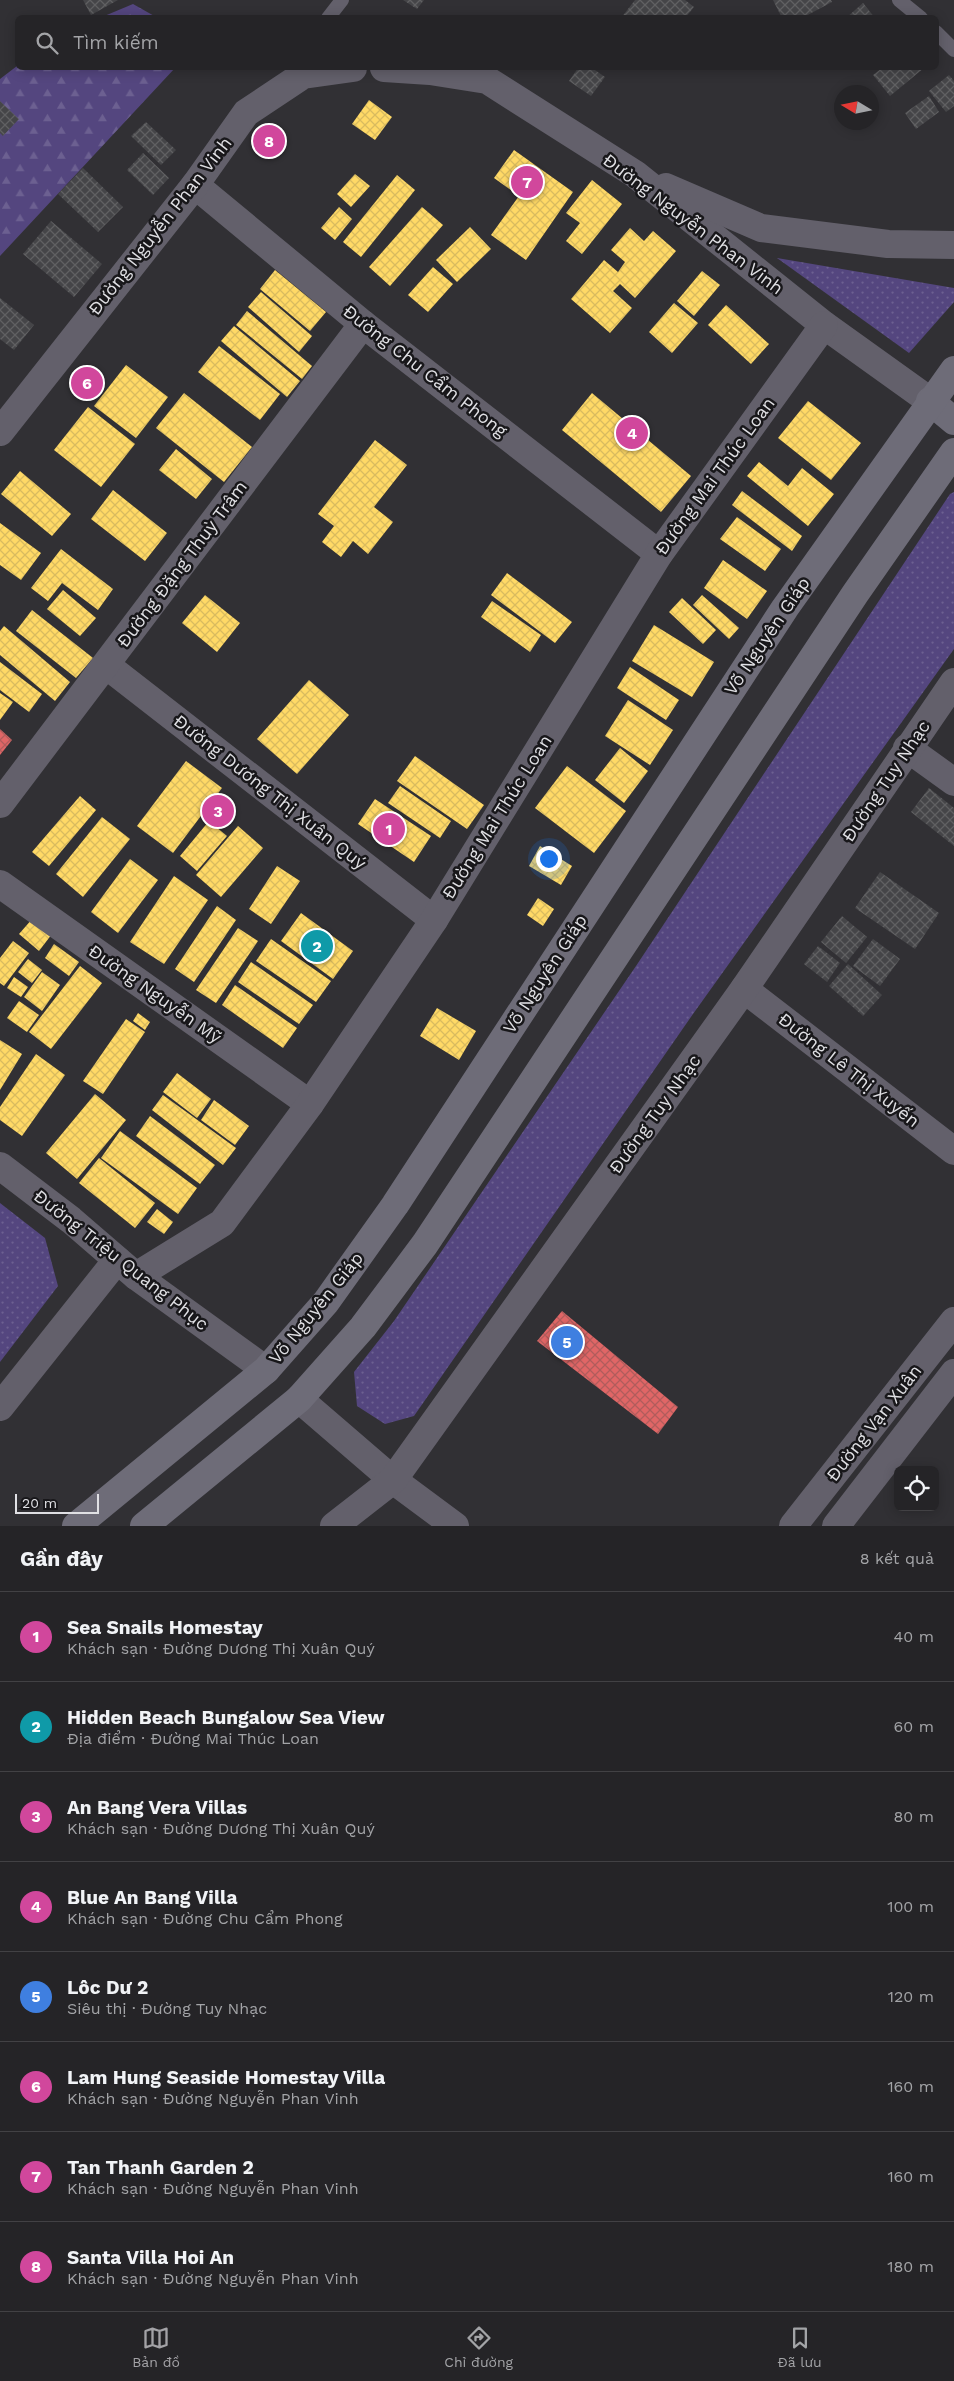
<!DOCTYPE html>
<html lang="vi">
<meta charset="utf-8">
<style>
:root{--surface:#252427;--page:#313033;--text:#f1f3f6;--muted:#a3a4a7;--line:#424144;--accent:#a3a2a6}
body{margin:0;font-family:"Work Sans",sans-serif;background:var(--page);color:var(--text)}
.controls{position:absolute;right:15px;bottom:15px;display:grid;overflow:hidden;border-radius:8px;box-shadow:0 2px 12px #0003}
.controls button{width:45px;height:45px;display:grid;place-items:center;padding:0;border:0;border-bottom:1px solid var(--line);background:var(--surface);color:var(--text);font:25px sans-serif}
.compass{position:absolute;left:834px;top:85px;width:45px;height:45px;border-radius:50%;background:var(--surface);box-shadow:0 2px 12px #0003;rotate:280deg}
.scale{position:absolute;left:15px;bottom:12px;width:84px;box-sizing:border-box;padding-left:5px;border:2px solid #e0e0e4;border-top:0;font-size:14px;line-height:18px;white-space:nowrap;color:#e0e0e4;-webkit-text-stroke:4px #18171a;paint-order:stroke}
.you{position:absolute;left:548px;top:858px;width:18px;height:18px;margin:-12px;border:4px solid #fff;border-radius:50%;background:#1a73e8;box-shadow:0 0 0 8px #1a73e833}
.badge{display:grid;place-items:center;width:32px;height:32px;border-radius:50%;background:var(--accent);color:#fff;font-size:16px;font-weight:700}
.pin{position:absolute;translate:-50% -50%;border:2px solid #fff;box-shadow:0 1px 5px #0006}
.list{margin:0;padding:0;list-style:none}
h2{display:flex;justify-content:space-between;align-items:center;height:65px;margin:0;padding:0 20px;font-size:21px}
h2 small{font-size:16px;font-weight:400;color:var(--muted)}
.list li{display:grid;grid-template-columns:32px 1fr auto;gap:15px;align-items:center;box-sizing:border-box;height:90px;padding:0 20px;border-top:1px solid var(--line)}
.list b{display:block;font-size:19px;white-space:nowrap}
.list p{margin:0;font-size:16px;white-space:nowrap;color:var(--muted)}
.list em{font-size:16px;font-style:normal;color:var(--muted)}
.icon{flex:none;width:28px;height:28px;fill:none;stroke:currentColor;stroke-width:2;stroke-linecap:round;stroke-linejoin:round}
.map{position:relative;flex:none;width:954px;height:1526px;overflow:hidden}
.search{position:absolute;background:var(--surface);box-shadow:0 2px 12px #0003;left:15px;right:15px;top:15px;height:55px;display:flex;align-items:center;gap:12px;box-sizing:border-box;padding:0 18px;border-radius:8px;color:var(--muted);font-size:19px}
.sheet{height:785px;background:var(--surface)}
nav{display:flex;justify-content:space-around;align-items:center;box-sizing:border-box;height:70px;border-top:1px solid var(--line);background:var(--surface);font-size:14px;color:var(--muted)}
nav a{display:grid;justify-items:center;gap:2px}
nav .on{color:var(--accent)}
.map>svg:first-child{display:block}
</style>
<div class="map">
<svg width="954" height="1526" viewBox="0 0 954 1526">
<defs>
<pattern id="green-dots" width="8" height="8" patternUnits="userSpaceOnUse" patternTransform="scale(1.25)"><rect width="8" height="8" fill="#54467f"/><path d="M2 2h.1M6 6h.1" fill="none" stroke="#6c6091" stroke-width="1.8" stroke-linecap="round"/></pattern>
<pattern id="forest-firs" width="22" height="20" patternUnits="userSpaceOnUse" patternTransform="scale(1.25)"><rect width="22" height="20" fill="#54467f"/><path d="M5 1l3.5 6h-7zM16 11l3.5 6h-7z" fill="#6c6091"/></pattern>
<pattern id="homes-cross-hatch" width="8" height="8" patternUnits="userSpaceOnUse" patternTransform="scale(1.25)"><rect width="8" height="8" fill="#ffd966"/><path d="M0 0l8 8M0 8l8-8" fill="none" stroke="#d9bb5f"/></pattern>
<pattern id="shops-cross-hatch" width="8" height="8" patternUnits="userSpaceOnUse" patternTransform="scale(1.25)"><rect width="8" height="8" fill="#e06666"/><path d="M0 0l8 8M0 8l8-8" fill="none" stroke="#b15c5c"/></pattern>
<pattern id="building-cross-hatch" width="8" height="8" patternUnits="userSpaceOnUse" patternTransform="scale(1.25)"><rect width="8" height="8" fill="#454548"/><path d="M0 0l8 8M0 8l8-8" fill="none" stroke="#606062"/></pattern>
</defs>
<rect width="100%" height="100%" fill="#313034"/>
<!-- green -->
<g fill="url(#green-dots)">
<path d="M777,258l177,30v14l-45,51z"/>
<path d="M954,492v157l-261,365 -279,402 -29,8 -28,-18 -3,-34 40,-51 242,-355 314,-472z"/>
<path d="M0,1203l45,35 13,48 -58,76z"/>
</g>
<!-- forest -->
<g fill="url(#forest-firs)">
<path d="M133,4l23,13h-54z"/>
<path d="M17,66l1,2h157l-175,188v-177z"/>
</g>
<!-- homes -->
<g fill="url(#homes-cross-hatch)">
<path d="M369,100l23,17 -17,23 -23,-16z"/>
<path d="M514,150l59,42 -47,68 -35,-25 28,-39 -25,-18z"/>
<path d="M355,174l15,12 -19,21 -14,-13z"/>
<path d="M397,175l18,15 -54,67 -18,-15z"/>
<path d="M592,180l30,24 -40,50 -16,-13 14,-18 -14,-10z"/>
<path d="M339,207l13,12 -17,21 -14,-12z"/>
<path d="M422,207l21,18 -53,61 -21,-19z"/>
<path d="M470,227l21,22 -34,33 -21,-22z"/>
<path d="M630,228l14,13 9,-10 23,20 -41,47 -15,-14 -7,7 19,17 -22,25 -39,-34 33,-39 14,12 7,-10 -14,-12z"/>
<path d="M433,267l20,17 -25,28 -20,-17z"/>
<path d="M275,270l51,42 -16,19 -50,-42z"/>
<path d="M702,271l18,14 -26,31 -17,-15z"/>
<path d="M261,292l51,44 -13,16 -51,-45z"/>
<path d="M674,303l24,20 -26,30 -23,-21z"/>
<path d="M726,305l43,39 -18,20 -43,-39z"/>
<path d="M247,311l65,55 -10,13 -66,-54z"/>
<path d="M234,326l66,55 -13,16 -66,-56z"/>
<path d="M219,346l61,48 -20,26 -62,-48z"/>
<path d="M126,365l42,32 -32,41 -42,-32z"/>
<path d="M184,393l68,54 -28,35 -68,-54z"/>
<path d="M592,393l99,83 -30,36 -99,-82z"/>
<path d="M808,401l53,42 -30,37 -53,-42z"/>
<path d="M88,407l47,37 -34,43 -47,-37z"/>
<path d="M375,440l32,25 -33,42 19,15 -25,32 -15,-13 -12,16 -19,-15 12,-16 -16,-12z"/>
<path d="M176,449l36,30 -16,20 -37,-29z"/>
<path d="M759,462l29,24 14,-18 32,26 -26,32 -61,-50z"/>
<path d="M20,471l51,43 -19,22 -51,-42z"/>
<path d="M113,490l54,43 -22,28 -54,-42z"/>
<path d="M742,491l60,45 -10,15 -60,-46z"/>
<path d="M737,517l44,32 -16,22 -45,-32z"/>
<path d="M0,523l41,30 -20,27 -21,-15z"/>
<path d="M61,549l52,40 -15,21 -36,-27 -14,18 -17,-13z"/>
<path d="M723,560l44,31 -20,28 -43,-31z"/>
<path d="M507,573l65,49 -17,21 -64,-48z"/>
<path d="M63,590l33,28 -16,18 -33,-27z"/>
<path d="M205,595l35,28 -23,29 -35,-29z"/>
<path d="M702,595l37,33 -10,11 -36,-34z"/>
<path d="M682,598l34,32 -13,14 -34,-32z"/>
<path d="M492,601l49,34 -11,17 -49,-35z"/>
<path d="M32,610l61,48 -17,20 -60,-47z"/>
<path d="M654,625l60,37 -22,35 -60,-36z"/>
<path d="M4,626l66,56 -15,19 -55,-46v-24z"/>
<path d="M0,662l42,32 -13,18 -29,-22z"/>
<path d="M630,667l49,33 -13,20 -49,-32z"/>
<path d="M309,680l40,35 -52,59 -40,-35z"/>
<path d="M0,693l13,9 -13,18z"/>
<path d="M628,700l45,30 -23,35 -45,-29z"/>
<path d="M620,748l28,23 -24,32 -29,-23z"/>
<path d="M415,756l69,49 -17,24 -70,-48z"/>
<path d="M186,761l36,27 -49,65 -36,-27z"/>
<path d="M567,766l59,45 -32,42 -59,-45z"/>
<path d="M400,786l51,35 -11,17 -52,-35z"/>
<path d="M80,796l16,14 -47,56 -17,-14z"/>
<path d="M375,799l56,37 -17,26 -56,-38z"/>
<path d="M102,817l28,22 -47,58 -27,-23z"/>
<path d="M209,821l18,15 -30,35 -17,-15z"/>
<path d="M238,826l25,22 -42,49 -25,-22z"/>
<path d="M540,846l32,20 -11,19 -32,-19z"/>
<path d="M130,859l28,21 -40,53 -27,-21z"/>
<path d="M277,866l23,15 -29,43 -22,-15z"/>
<path d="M174,876l34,24 -44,64 -34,-22z"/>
<path d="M538,898l16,11 -11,17 -16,-11z"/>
<path d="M217,906l19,14 -42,62 -19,-13z"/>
<path d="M301,913l52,38 -20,28 -52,-38z"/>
<path d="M33,918l19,16 -13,17 -20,-17z"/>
<path d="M238,928l20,13 -42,62 -20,-13z"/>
<path d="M271,939l60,42 -15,21 -60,-41z"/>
<path d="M13,941l16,12 -25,33 -4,-3v-25z"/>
<path d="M54,944l25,18 -10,14 -24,-18z"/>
<path d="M28,959l14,11 -10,13 -14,-11z"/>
<path d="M251,962l62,43 -14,19 -61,-42z"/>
<path d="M80,966l22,17 -51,66 -22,-17z"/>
<path d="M42,972l18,13 -18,26 -18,-14z"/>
<path d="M14,977l14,10 -7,10 -14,-9z"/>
<path d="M235,985l62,43 -14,20 -61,-43z"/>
<path d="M19,1001l20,14 -12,17 -20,-14z"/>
<path d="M437,1008l39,23 -17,29 -39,-24z"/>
<path d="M138,1013l12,9 -5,8 -12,-9z"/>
<path d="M126,1019l19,13 -42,62 -20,-13z"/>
<path d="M0,1040l22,14 -22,36z"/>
<path d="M36,1054l29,21 -43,61 -22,-16v-13z"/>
<path d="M177,1073l34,26 -14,19 -34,-26z"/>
<path d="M95,1094l31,26 -49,59 -31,-26z"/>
<path d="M163,1095l73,53 -13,17 -71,-55z"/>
<path d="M214,1100l35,26 -14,19 -34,-25z"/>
<path d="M150,1116l65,49 -15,19 -64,-48z"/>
<path d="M120,1131l77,57 -19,26 -77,-56z"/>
<path d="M99,1158l56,45 -20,25 -56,-45z"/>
<path d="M157,1209l16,13 -9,12 -17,-12z"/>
</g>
<!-- shops -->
<g fill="url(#shops-cross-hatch)">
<path d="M0,729l12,11 -12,15z"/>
<path d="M562,1311l116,96 -20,27 -121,-93z"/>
</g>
<!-- building -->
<g fill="url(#building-cross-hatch)">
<path d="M83,0h35l-27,15z"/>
<path d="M403,0h21l-7,9z"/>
<path d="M635,0h50l9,7 -9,11h-64z"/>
<path d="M773,0h58l1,2 -30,16h-20z"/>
<path d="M863,3l12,15h-29z"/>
<path d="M578,68h14l13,9 -14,19 -22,-15z"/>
<path d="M882,68h42l-34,28 -17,-21z"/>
<path d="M949,75l5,6v25l-8,6 -17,-21z"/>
<path d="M929,96l10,16 -23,17 -11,-16z"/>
<path d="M0,101l19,18 -16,17 -3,-3z"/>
<path d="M146,122l30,28 -15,15 -30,-29z"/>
<path d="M143,153l26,25 -16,17 -26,-25z"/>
<path d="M83,168l40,39 -25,25 -40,-38z"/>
<path d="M51,221l51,43 -28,33 -51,-43z"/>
<path d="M0,298l34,27 -20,25 -14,-11z"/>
<path d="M929,788l25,20v38l-43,-34z"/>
<path d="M880,872l59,41 -24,36 -60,-41z"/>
<path d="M842,916l25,21 -21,26 -25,-21z"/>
<path d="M873,939l27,20 -20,27 -27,-20z"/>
<path d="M818,946l22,17 -13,19 -23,-18z"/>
<path d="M848,964l34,31 -19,21 -34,-30z"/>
</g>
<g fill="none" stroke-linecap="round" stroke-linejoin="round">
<!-- service -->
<g stroke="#63606b" stroke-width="14">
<path d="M899,0l22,18"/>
<path d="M328,18l14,-18"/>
<path d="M936,32l18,18"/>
</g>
<!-- minor -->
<g stroke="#63606b" stroke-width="28">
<path d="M384,68l46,3 57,9 148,94 189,151 106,76"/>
<path d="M195,185l168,139 296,230"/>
<path d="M666,187l95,41 127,16 66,1"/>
<path d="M0,432l195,-247 51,-72 57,-38 50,-7"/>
<path d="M106,665l328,255"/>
<path d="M907,748l47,34"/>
<path d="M0,804l363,-480"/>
<path d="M0,884l310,220"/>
<path d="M744,989l210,162"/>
<path d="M0,1166l71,54 65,56 130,94"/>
<path d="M136,1276l86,-53 88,-119 124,-184 225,-366 165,-229"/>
<path d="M299,1399l94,81 62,46"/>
<path d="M0,1407l117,-147"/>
<path d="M334,1526l59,-46 351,-491 210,-307"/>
<path d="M793,1526l161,-205"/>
<path d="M836,1526l118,-153"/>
</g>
<!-- secondary -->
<g stroke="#6e6c78" stroke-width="28">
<path d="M930,401l24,20"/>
<path d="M76,1526l190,-156 60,-68 69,-97 390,-597 169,-238"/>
<path d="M144,1526l155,-127 64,-72 62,-83 430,-650 99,-142"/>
</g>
</g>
<g text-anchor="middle" stroke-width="5" stroke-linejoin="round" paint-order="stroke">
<!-- street labels -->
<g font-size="18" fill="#e0e0e4" stroke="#18171a">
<text transform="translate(693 224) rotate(37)" y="6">Đường Nguyễn Phan Vinh</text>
<text transform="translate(160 226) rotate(-52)" y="6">Đường Nguyễn Phan Vinh</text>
<text transform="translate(425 371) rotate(38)" y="6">Đường Chu Cẩm Phong</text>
<text transform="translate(715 476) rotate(-54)" y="6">Đường Mai Thúc Loan</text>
<text transform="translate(182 564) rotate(-53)" y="6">Đường Đặng Thuỳ Trâm</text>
<text transform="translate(767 636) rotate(-56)" y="6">Võ Nguyên Giáp</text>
<text transform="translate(886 781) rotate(-56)" y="6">Đường Tuy Nhạc</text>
<text transform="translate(270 792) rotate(38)" y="6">Đường Dương Thị Xuân Quý</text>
<text transform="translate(497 817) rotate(-58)" y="6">Đường Mai Thúc Loan</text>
<text transform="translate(545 974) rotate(-57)" y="6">Võ Nguyên Giáp</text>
<text transform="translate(155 994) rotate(35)" y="6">Đường Nguyễn Mỹ</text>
<text transform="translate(849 1070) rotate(38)" y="6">Đường Lê Thị Xuyến</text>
<text transform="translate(655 1114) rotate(-54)" y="6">Đường Tuy Nhạc</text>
<text transform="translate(121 1260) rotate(38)" y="6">Đường Triệu Quang Phục</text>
<text transform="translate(316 1308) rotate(-51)" y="6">Võ Nguyên Giáp</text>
<text transform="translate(874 1423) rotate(-52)" y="6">Đường Vạn Xuân</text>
</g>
</g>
</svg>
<div class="controls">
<button><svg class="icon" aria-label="locate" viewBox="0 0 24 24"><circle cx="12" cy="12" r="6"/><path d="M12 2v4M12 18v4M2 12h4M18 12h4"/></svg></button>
</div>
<svg class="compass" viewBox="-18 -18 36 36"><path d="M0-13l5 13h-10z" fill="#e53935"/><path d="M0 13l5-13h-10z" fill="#a3a4a7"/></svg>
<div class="scale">20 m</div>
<div class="you"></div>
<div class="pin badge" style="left:389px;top:829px;background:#d1479c">1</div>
<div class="pin badge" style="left:317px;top:946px;background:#0f9aa8">2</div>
<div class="pin badge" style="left:218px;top:811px;background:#d1479c">3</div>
<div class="pin badge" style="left:632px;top:433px;background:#d1479c">4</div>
<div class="pin badge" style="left:567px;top:1342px;background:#3f7fe0">5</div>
<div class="pin badge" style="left:87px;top:383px;background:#d1479c">6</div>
<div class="pin badge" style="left:527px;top:182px;background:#d1479c">7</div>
<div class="pin badge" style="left:269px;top:141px;background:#d1479c">8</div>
<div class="search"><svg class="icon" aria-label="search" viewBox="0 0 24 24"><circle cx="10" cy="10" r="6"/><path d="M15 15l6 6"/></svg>Tìm kiếm</div>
</div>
<section class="sheet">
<h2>Gần đây<small>8 kết quả</small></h2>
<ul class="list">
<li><span class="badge" style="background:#d1479c">1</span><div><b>Sea Snails Homestay</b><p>Khách sạn · Đường Dương Thị Xuân Quý</p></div><em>40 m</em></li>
<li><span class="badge" style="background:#0f9aa8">2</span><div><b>Hidden Beach Bungalow Sea View</b><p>Địa điểm · Đường Mai Thúc Loan</p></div><em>60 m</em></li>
<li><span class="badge" style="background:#d1479c">3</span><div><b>An Bang Vera Villas</b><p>Khách sạn · Đường Dương Thị Xuân Quý</p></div><em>80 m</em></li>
<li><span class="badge" style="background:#d1479c">4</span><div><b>Blue An Bang Villa</b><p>Khách sạn · Đường Chu Cẩm Phong</p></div><em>100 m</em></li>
<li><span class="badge" style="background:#3f7fe0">5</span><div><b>Lôc Dư 2</b><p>Siêu thị · Đường Tuy Nhạc</p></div><em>120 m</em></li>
<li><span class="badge" style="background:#d1479c">6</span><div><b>Lam Hung Seaside Homestay Villa</b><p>Khách sạn · Đường Nguyễn Phan Vinh</p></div><em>160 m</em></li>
<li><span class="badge" style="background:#d1479c">7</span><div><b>Tan Thanh Garden 2</b><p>Khách sạn · Đường Nguyễn Phan Vinh</p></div><em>160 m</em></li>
<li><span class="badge" style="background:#d1479c">8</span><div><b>Santa Villa Hoi An</b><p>Khách sạn · Đường Nguyễn Phan Vinh</p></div><em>180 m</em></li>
</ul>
</section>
<nav>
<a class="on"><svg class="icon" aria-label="map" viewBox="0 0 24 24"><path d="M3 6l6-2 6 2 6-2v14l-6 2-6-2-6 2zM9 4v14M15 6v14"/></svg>Bản đồ</a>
<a><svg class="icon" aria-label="directions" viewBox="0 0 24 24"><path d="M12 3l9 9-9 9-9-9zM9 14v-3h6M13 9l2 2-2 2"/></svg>Chỉ đường</a>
<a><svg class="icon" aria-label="saved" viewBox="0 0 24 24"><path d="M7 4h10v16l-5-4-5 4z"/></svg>Đã lưu</a>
</nav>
